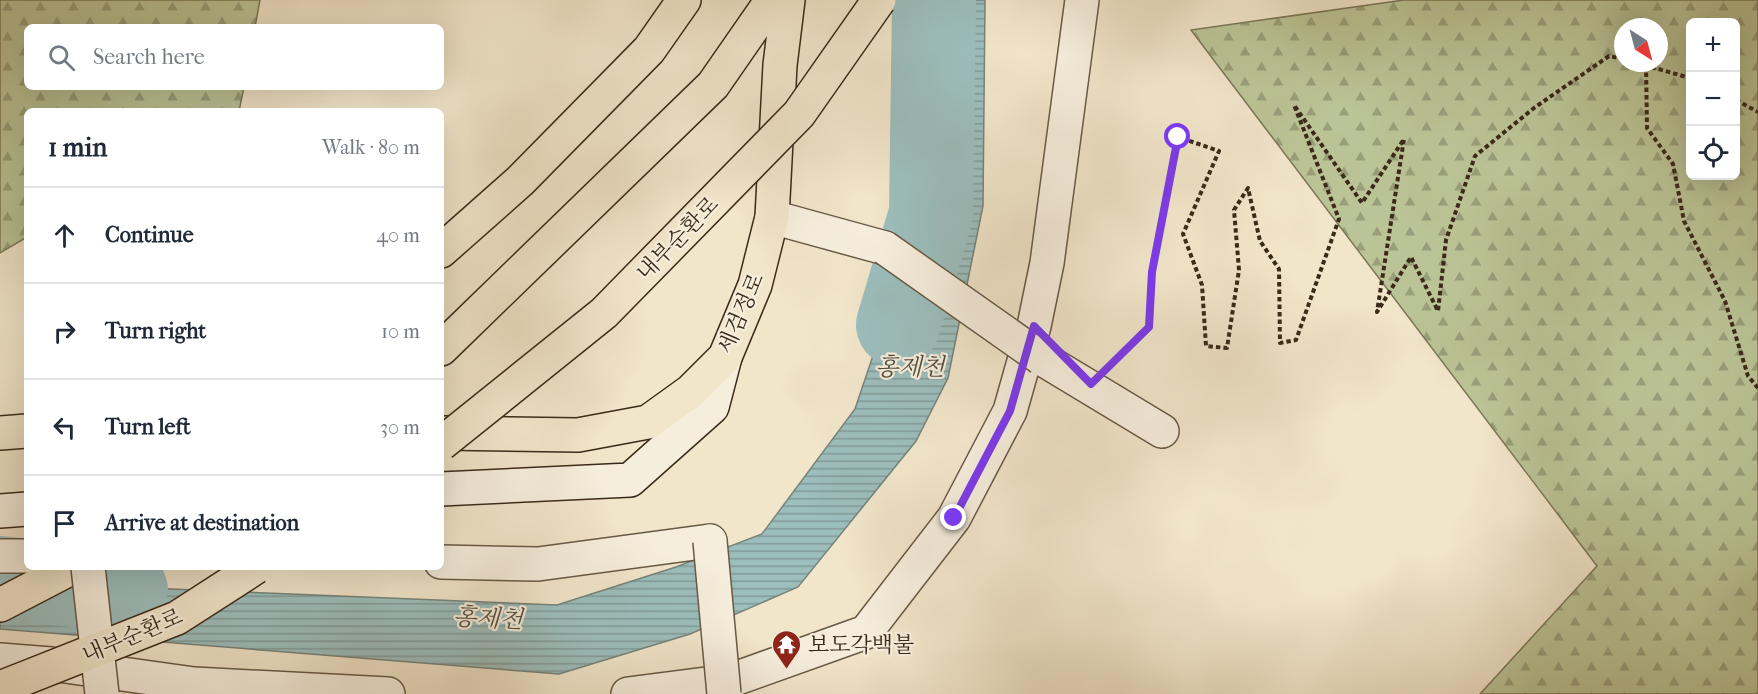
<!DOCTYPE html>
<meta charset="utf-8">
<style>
:root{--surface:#fff;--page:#f2f2f3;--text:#1f2937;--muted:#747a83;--line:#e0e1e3}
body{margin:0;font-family:"IM FELL French Canon","Noto Serif KR",serif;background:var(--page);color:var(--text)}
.controls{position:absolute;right:18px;top:18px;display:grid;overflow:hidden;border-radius:9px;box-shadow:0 6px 24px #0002}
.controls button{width:54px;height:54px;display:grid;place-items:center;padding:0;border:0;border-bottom:2px solid var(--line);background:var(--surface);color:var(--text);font:30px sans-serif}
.compass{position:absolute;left:1614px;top:18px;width:54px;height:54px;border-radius:50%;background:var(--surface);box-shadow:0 6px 24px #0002;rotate:144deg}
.stop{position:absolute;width:18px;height:18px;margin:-14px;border:4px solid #7c3aed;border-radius:50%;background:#fff}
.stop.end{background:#7c3aed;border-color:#fff;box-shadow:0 2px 6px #0008}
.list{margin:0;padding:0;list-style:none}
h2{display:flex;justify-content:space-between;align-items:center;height:78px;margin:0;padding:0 24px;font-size:26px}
h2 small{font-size:20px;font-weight:400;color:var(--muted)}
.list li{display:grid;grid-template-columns:39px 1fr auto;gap:18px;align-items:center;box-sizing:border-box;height:96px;padding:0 24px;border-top:2px solid var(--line)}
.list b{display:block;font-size:22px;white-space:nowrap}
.list em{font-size:20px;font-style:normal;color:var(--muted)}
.icon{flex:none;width:33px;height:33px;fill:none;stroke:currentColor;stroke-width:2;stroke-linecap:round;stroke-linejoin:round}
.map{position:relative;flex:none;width:1758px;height:694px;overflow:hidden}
.search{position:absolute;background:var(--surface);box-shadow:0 6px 24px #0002;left:24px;top:24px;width:420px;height:66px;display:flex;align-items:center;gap:15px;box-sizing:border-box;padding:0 21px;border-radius:9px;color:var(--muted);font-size:22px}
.panel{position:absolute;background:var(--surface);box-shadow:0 6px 24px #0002;left:24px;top:108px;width:420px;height:462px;border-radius:9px}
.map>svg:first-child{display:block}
</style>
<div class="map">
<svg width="1758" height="694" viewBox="0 0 1758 694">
<defs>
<pattern id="forest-firs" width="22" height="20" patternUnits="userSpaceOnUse" patternTransform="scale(1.5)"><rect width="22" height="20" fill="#bbc496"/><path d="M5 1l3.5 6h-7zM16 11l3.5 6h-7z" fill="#999f7a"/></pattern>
<pattern id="water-rules" width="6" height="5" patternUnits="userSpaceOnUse" patternTransform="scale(1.5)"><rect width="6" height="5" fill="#9cbebd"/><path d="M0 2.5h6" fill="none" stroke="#809b99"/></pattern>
</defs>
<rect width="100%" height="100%" fill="#f1e5ca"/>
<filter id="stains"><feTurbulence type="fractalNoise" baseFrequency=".00333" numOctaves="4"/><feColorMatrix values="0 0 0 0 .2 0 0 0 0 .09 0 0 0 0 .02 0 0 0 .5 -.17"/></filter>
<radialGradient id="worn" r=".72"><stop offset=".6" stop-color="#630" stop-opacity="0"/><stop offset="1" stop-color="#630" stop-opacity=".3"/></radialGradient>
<!-- forest -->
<g fill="url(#forest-firs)" stroke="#7b7758" stroke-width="1.5" fill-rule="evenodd">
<path d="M0,0h260l-5,27h-228v60h217l-5,24h-212v126l-27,16z"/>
<path d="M1404,0h354v694h-278l117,-128 -406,-536zM1690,22h46v154h-46zM1623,27h36v36h-36z"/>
</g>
<!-- water -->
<path fill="url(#water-rules)" stroke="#75837b" stroke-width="1.5" d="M934,0h51l-2,206 -35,172 -32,63 -118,146 -108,47 -131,40 -559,-45v-51l75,7 482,20 119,-38 86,-33 93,-125 25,-74 51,-121z"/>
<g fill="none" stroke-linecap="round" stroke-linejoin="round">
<!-- river -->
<g stroke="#9cbebd" stroke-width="84">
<path d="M898,325l33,-111 3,-214"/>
<path d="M0,578l126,12"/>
</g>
<defs>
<g id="street">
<path d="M772,217l113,31"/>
<path d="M1041,358l121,73"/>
<path d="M0,556h27"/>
<path d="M441,562l97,2 172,-23"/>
<path d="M0,660l51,4 143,20 194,10"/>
<path d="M628,694l101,-13 137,-49 88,-114 56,-107 24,-85 13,-63 35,-263"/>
</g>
<g id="secondary">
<path d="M441,489l189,-9 82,-73 13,-50"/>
<path d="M0,511l27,-2"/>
</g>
<g id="primary">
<path d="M0,433l27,-2"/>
<path d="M441,433l137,2 70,-13 43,-31 34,-34 30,-72 17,-68 8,-152 8,-65"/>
</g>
<g id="highway">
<path d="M441,251l79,-70 129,-131 35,-50"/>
<path d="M441,349l272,-264 59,-85"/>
<path d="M0,605l73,-38"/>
</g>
</defs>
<!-- street casing -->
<use href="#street" stroke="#685945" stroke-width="36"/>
<!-- secondary casing -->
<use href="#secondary" stroke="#3b2a19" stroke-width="36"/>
<!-- primary casing -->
<use href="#primary" stroke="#3b2a19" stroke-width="36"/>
<!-- highway casing -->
<use href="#highway" stroke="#3b2a19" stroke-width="36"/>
<!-- path -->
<g stroke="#3b2a19" stroke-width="4" stroke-dasharray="4.5 3" stroke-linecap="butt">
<path d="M1637,63l53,15"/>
<path d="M1646,65l1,63 26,36 11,57 41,80 23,75 10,12"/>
<path d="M1736,100l22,12"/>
<path d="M1118,357l31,-30 3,-55 26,-135 41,14 -36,83 19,51 4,61 21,2 12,-78 -5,-60 14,-22 12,53 19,28 1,74 16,-3 43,-121 -45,-114 68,98 42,-64 -27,173 34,-55 27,54 8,-71 29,-84 59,-48 75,-52 14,3"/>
</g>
<!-- street -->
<use href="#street" stroke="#f6eedd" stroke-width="33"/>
<!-- secondary -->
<use href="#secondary" stroke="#f6eedd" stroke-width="33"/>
<!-- primary -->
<use href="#primary" stroke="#f1e5ca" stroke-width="33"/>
<!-- highway -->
<use href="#highway" stroke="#f1e5ca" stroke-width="33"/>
<defs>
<g id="street-bridge">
<path d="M885,248l156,110"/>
<path d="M710,541l14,153"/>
<path d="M88,567l14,127"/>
</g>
<g id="highway-bridge">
<path d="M441,444l163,-131 195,-199 80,-114"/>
<path d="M0,688l177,-70 79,-51"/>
</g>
</defs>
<!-- street-bridge casing -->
<use href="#street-bridge" stroke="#685945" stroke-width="36" stroke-linecap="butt"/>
<!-- highway-bridge casing -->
<use href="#highway-bridge" stroke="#3b2a19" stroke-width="36" stroke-linecap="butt"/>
<!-- street-bridge -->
<use href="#street-bridge" stroke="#f6eedd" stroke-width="33"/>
<!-- highway-bridge -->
<use href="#highway-bridge" stroke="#f1e5ca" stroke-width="33"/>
</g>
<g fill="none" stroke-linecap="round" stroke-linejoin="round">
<!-- route -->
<path stroke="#7c3aed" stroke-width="8" d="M954,518l56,-107 24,-85 57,58 58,-57 3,-55 26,-135"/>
</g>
<!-- icons -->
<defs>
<symbol id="temple-pin" viewBox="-11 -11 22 30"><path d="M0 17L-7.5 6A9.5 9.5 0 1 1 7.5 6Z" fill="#8f2418" stroke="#f6eedd"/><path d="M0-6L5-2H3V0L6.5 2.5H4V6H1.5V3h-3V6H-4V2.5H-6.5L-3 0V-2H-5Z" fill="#fff"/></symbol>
</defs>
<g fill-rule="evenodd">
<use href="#temple-pin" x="770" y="628" width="33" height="45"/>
</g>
<g text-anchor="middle" stroke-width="4.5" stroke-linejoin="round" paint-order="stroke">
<!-- street labels -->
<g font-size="22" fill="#3b2a19" stroke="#f6eedd">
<text transform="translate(677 238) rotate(-46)" y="8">내부순환로</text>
<text transform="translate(740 313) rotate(-67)" y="8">세검정로</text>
<text transform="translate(132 635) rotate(-23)" y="8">내부순환로</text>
</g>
<!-- poi labels -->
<g font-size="22" fill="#3b2a19" stroke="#f6eedd" text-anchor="start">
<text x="808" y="652">보도각백불</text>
</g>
<!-- water labels -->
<g font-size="24" font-style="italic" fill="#534f42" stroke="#f6eedd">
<text x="910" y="375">홍제천</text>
<text transform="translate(488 618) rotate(3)" y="8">홍제천</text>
</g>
</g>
<rect width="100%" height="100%" filter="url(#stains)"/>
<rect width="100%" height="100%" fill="url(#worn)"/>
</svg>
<div class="controls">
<button>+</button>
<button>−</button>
<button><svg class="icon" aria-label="locate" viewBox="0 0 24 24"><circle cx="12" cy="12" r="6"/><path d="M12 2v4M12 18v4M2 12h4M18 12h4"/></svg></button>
</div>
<svg class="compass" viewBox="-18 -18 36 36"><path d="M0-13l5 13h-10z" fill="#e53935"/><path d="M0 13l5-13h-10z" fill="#747a83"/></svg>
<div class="stop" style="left:1178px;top:137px"></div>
<div class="stop end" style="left:954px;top:518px"></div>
<div class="search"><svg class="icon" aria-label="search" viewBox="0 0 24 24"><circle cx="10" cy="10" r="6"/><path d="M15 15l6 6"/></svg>Search here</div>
<section class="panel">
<h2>1 min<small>Walk · 80 m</small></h2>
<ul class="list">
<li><svg class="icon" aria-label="ahead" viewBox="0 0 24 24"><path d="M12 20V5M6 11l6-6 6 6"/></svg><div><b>Continue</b></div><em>40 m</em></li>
<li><svg class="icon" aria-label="right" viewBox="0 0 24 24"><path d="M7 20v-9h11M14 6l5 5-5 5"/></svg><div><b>Turn right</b></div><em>10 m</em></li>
<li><svg class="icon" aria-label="left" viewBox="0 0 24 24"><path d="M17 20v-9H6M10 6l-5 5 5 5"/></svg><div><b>Turn left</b></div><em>30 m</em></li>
<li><svg class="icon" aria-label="arrive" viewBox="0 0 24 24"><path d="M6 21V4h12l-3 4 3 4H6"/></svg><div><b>Arrive at destination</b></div></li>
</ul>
</section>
</div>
